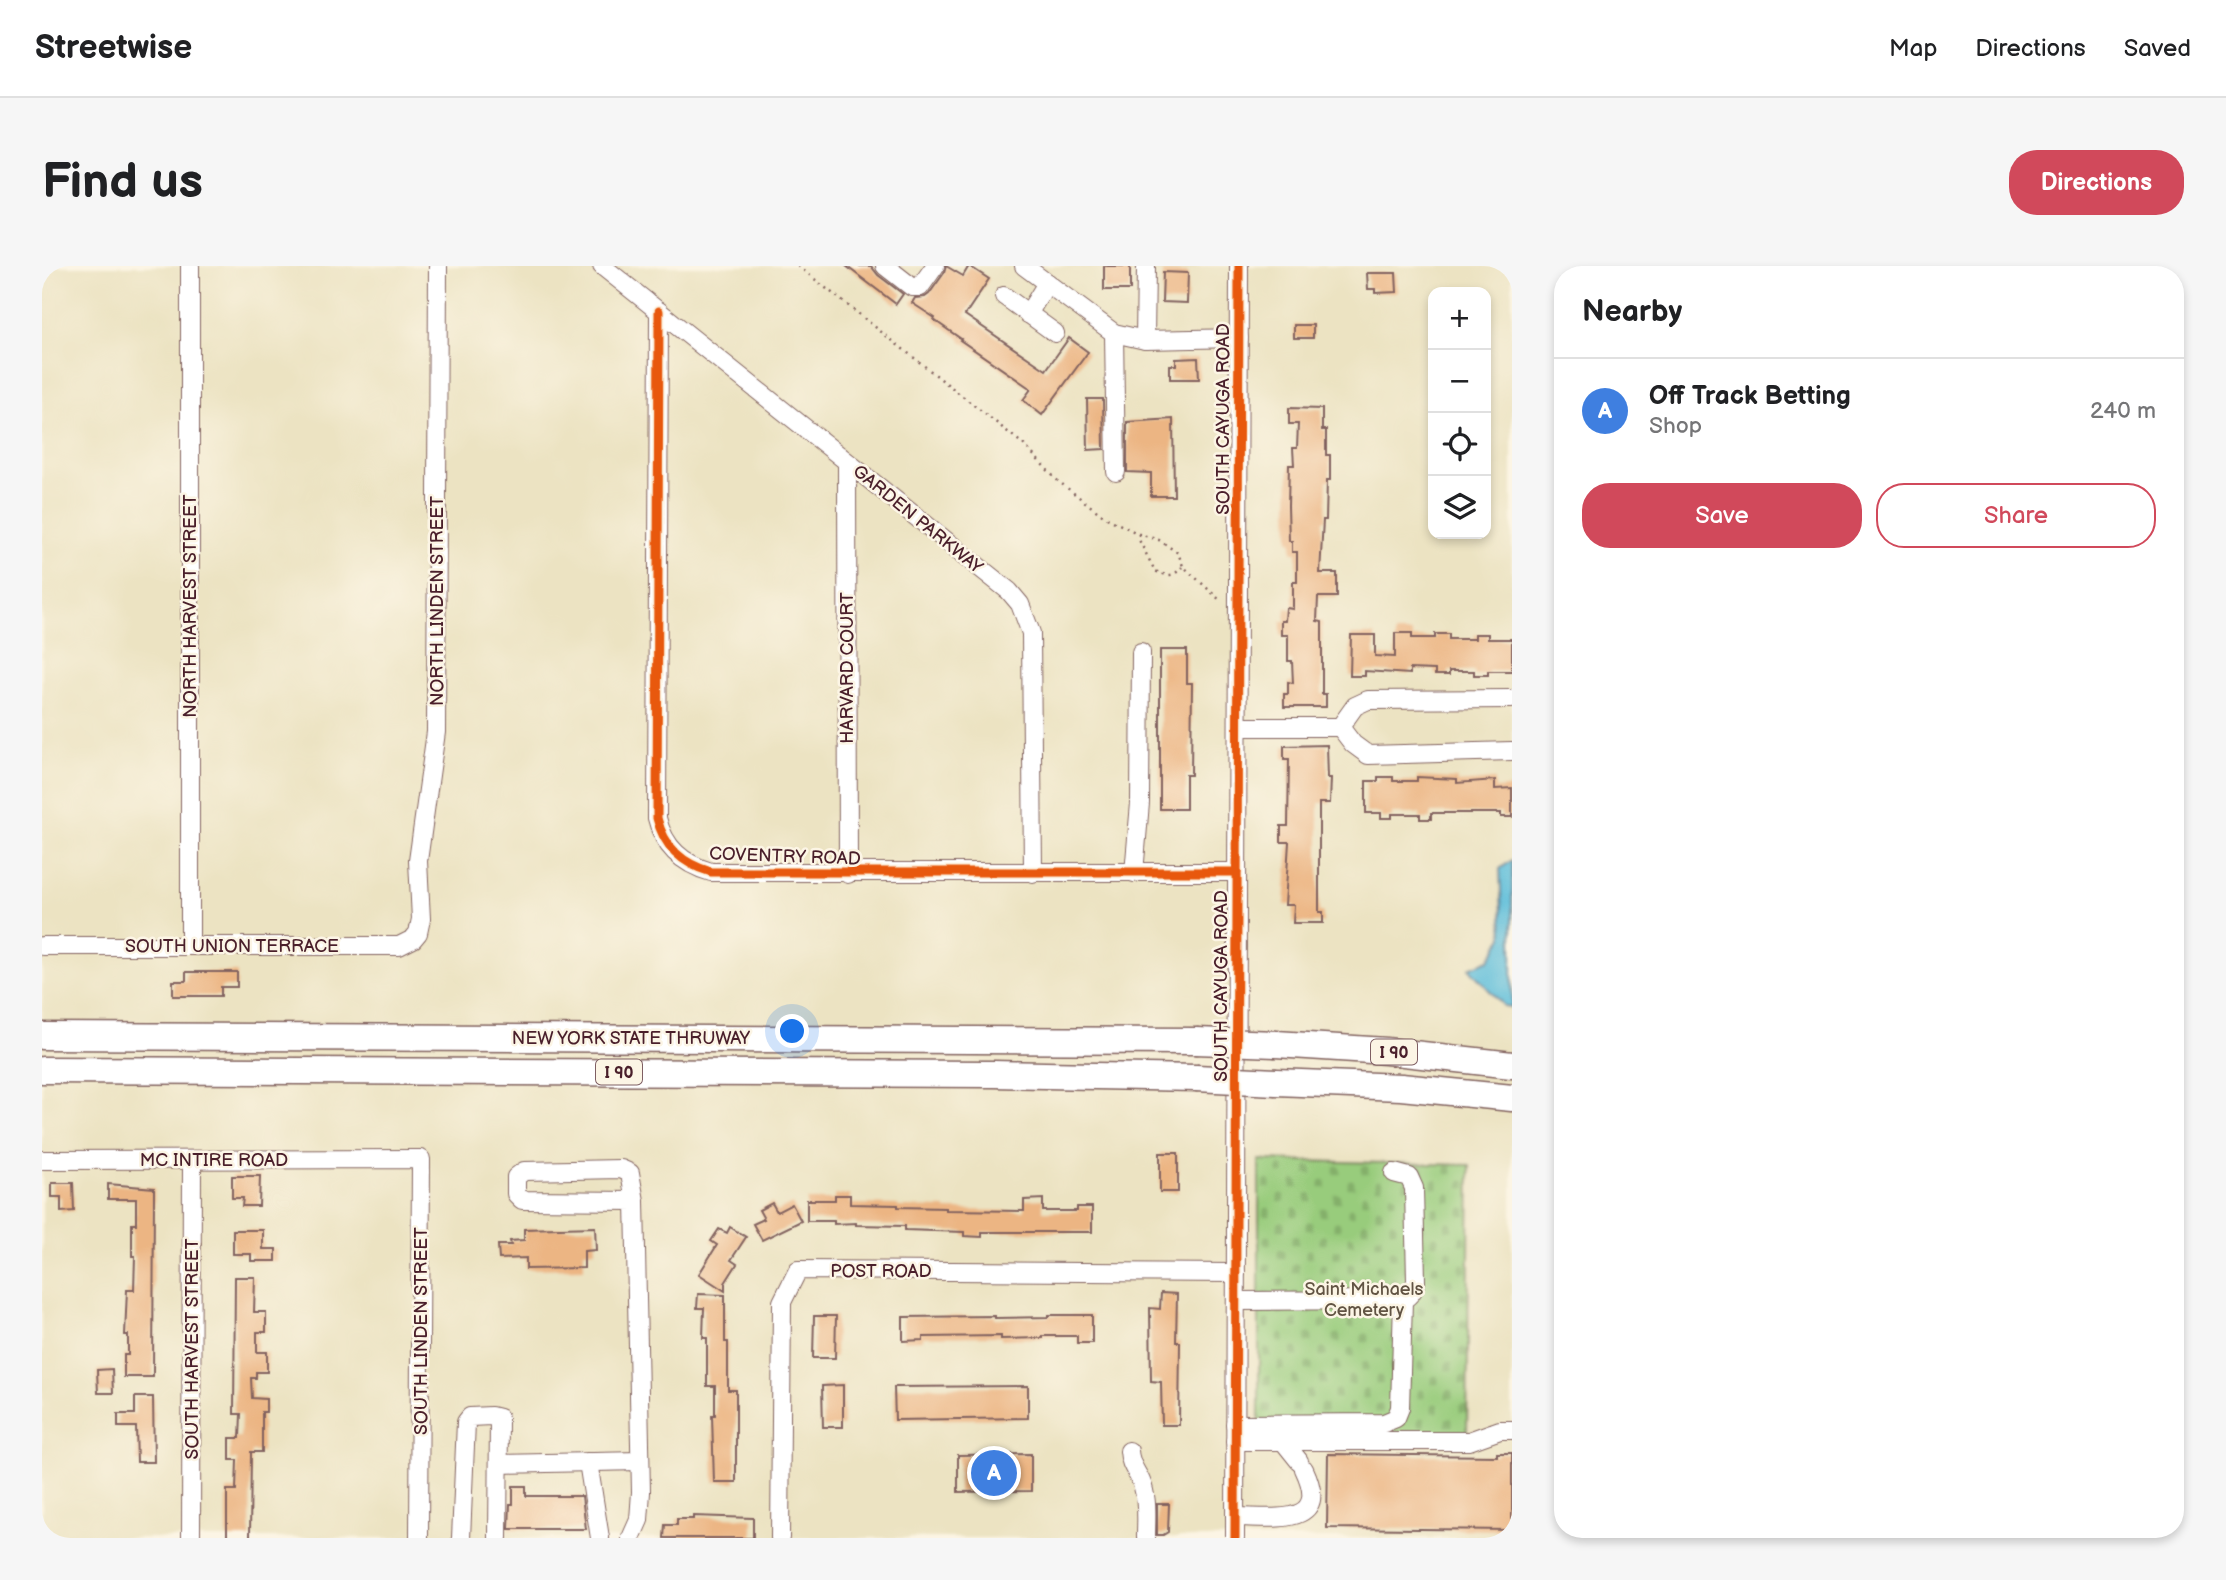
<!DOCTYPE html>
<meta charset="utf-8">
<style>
:root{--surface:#fff;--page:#f6f6f6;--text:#202124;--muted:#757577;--line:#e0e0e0;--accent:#d1495b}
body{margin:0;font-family:"Balsamiq Sans",sans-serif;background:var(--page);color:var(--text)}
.controls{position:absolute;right:21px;top:21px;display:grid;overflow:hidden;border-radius:14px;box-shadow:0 4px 10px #0003}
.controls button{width:63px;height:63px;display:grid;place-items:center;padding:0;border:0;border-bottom:2px solid var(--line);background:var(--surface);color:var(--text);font:35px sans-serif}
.you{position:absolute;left:751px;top:766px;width:24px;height:24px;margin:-18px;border:5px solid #fff;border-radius:50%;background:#1a73e8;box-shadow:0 0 0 10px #1a73e833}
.badge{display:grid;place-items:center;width:46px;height:46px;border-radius:50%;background:var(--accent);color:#fff;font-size:23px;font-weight:700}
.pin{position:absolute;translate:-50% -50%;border:4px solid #fff;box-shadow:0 2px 7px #0006}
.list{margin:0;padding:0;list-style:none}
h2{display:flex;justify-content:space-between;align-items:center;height:91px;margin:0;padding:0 28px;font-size:30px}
h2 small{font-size:23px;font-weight:400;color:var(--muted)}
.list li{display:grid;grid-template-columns:46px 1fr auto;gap:21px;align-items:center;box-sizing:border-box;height:105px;padding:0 28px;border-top:2px solid var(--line)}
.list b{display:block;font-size:26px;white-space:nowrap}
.list p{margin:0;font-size:23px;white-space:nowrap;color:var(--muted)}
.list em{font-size:23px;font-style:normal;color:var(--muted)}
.actions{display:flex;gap:14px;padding:21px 28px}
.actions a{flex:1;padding:16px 0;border:2px solid var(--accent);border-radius:28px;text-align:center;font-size:24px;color:var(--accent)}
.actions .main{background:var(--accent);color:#fff}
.icon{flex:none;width:38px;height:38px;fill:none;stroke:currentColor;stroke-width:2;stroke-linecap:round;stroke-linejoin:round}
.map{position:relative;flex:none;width:1470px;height:1272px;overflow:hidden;border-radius:28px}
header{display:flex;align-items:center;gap:42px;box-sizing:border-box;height:98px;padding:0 35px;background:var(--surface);border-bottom:2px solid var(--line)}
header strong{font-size:33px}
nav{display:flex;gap:38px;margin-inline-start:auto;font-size:24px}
.intro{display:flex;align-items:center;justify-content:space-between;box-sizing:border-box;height:168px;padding:0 42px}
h1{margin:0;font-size:49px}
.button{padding:18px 32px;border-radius:28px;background:var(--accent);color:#fff;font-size:24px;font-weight:700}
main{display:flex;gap:42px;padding:0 42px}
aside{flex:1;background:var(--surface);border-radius:28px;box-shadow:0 4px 10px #0003}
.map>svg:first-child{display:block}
</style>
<header>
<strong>Streetwise</strong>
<nav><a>Map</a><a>Directions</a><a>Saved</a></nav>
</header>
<div class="intro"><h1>Find us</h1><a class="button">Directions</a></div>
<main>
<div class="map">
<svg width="1470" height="1272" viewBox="0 0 1470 1272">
<defs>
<pattern id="cemetery-stones" width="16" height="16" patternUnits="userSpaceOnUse" patternTransform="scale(1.75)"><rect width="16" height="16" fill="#98cc7c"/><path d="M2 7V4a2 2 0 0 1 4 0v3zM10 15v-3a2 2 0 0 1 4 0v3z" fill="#84af6b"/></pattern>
</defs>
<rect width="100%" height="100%" fill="#fcf5e5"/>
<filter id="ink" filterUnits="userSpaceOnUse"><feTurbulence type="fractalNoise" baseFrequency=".0143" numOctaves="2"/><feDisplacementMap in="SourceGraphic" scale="14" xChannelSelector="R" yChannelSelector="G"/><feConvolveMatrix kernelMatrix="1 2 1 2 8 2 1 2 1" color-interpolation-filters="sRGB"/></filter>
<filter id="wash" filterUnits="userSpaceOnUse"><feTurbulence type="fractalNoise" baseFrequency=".00686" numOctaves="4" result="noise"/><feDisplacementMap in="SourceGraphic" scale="28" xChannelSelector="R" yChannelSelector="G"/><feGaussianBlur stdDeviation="1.57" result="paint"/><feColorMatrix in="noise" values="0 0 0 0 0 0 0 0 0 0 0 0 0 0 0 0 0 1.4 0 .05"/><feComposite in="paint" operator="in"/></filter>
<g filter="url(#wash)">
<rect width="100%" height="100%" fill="#ece3c2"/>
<!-- cemetery -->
<path fill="url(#cemetery-stones)" stroke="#717654" stroke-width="2" d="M1217,894l211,5 -3,268h-208z"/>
<!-- water -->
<path fill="#5cbdda" stroke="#536e82" stroke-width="2" d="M1470,594v147l-8,-1 -35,-38 20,-8 14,-23 -3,-68z"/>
<g id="blocks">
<!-- building -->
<g fill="#ecb583">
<path d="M804,0h25l7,9 25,19 -7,10z"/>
<path d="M904,0l17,10 6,-10 20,13 -24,36 81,55 23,-32 19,14 -46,63 -19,-15 8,-11 -71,-49 1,-1 -27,-19 1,-2 -23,-15 3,-5 10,-1 4,-3 15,-21z"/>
<rect x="1062" y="0" width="26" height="24"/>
<path d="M1121,6l25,1 -1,30 -25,-1z"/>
<path d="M1325,7h29l1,19 -22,1v-4h-7z"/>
<rect x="1252" y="59" width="19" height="13"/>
<path d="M1156,92l1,21h-29v-14h6v-6z"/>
<path d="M1045,133h16l1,50 -16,1z"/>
<path d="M1247,142l33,1v21h4v25h4v25h-3l-1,40h-3l-3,53h17v24h-19l-1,24 5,1v72h4v13h-42v-13h4v-12l5,1 -1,-22h-4v-26h-7v-14h4l1,-13 7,1v-27h4v-30h-5v-11h-3l-1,-35 1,-41h5l-1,-17h4l1,-24h-9z"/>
<path d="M1131,153l1,77h-23v-23l-24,-1v-50z"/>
<path d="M1353,367h17v5h23v-4h14v5h26v-5h13v5h24v32h-24v4h-14v-4h-25v4h-14v-5l-25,-1v5l-45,-3v5h-15l1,-41h24v21l20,1z"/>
<path d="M1118,384h27v33h5l-1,92h-5v34h-26z"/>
<path d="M1285,479l1,33h3l-1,25h-11v109h4v11h-30l1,-18h-9l4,-63h-8v-16h7l1,-67h-5v-13z"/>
<path d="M1336,511h15v4h24v-4l40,2v4l38,-3v9l17,-1v29h-11v-4h-70v6h-11v-5h-28v4h-11v-5h-15v-32h12z"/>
<path d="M144,706h51v15h-16v9h-48v-15h13z"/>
<rect x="1118" y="887" width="18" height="39"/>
<path d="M190,910h28l-1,30h-17l1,-8h-11z"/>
<path d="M10,917h21l1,28 -13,1v-15h-9z"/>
<path d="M66,918l46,4 -1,189h-29v-22h4v-20h-3l2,-45h7l1,-34h-3v-32h4v-25h-28z"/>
<path d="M793,929h15v9l48,1v2l48,1v2l78,1v-11l19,-1v12h34v-4h15v25h-110v5l-18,-1v-4l-59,-2v-4l-49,-1v-2l-22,1v-3h-27v-21h28z"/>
<path d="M730,937l5,9 15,-8 9,17 -39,19 -9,-16 11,-5 -5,-9z"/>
<path d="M553,961l1,23 -12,1v17l-58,1v-11l-27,1 -1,-14h13l-1,-4 14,-1v-11z"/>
<path d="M688,961l16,10 -15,23 6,4 -12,19v8l-26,-17 18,-29 -6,-4 8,-12 8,4z"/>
<path d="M191,964h30v19h13v12h-25v-7h-18z"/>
<path d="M193,1011h20l-1,35h12v20h-9v20h10v20h-11v6h-5l1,20 14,1v13h-4v40h-11l-1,86h-23v-48h9l1,-30h-7v-22h10l1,-24h-7z"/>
<path d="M1119,1027l16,1 -1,48h4l-1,83h-17l-1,-43 -10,-1 -1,-73 10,1z"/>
<path d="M656,1028l27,1v47h3v48h8v92h-22l-2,-67h3v-29h-8v-48h-4l1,-30h-7z"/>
<path d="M1007,1049h43v28h-15v-7h-34v2l-42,1v-3l-78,1v3l-20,1v-24l92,-1v2l54,-1z"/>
<path d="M772,1050h22l-1,42h-22z"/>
<path d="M70,1103l1,24h-15l-1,-23z"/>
<path d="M801,1119v42h-20l-1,-41z"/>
<path d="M986,1120v32l-133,2 -1,-33z"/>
<path d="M93,1131h18l1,65h-17l-1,-35h-18v-13h17z"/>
<path d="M1455,1187h15v77l-185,-2 1,-74 169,2z"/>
<path d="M989,1188v37l-73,1v-37z"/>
<path d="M471,1220h13v10h56l4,33h-77l1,-25h3z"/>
<path d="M1115,1238h12l-1,28 -5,3h-6z"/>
<path d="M651,1250l60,2v20h-89l1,-13h12v-6h16z"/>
</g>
</g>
</g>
<g filter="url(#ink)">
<use href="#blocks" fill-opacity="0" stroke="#836460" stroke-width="2"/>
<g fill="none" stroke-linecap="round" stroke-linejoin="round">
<defs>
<g id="minor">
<path d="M148,0v680"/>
<path d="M560,0l407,325 11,13 11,29 2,240"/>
<path d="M843,0l27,21h8l15,-21"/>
<path d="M982,0l90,67 31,7 94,-2"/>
<path d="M962,30l51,37"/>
<path d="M617,45l-2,507c7,30 26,46 54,54h526"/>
<path d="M986,48l19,-31"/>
<path d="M1072,67l2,139"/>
<path d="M1103,74l1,-74"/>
<path d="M805,196l1,412"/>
<path d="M1196,461h102"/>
<path d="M1298,461l15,-21 13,-6 144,-1"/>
<path d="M1298,461l13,17 15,11 144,-4"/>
<path d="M1092,607l6,-70 1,-151"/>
<path d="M0,680h357l14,-7 5,-6 3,-14 -3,-58 18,-129 2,-466"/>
<path d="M0,894l379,-1 -2,379"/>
<path d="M1194,1035l167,-1c8,-5 11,-10 13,-19l-2,-93 -5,-11 -15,-4"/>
<path d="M1193,1158l149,-1 12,-5 4,-10 3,-108"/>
<path d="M1193,1175h234l31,-11h12"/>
<path d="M1241,1175l16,20"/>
<path d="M1087,1185c1,17 10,21 14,36 5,16 3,34 3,51"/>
<path d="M546,1196l12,76"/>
<path d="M457,1198l141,-3"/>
<path d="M1193,1251c38,0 97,11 69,-48"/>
<path d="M149,1272l1,-378"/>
<path d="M419,1272l5,-116 4,-5 21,-1 8,2 -1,120"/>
<path d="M589,1272l8,-18 2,-28 -6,-291 -5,-28 -9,-4 -97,2 -8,6v17l6,6 113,1"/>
<path d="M738,1272l2,-236 16,-32 438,3"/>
<path d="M1193,1272l4,-1272"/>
</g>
<g id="highway">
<path d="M0,770l1154,5"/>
<path d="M1234,778l110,7 126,14"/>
<path d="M0,804l952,4 202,4"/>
<path d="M1234,816l125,5 111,11"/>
</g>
</defs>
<!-- minor casing -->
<use href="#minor" stroke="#836460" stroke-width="20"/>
<!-- highway casing -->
<use href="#highway" stroke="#836460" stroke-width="29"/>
<!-- path -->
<g stroke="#836460" stroke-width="2.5" stroke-dasharray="2 5" stroke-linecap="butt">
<path d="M756,0l225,178 35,37 47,36 34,17 20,6 19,13 5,13 39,36"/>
<path d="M1097,268v6l16,31c12,5 18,7 27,-4"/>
</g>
<!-- minor -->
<use href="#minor" stroke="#fff" stroke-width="18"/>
<!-- highway -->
<use href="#highway" stroke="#fff" stroke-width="26"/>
<defs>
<g id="highway-bridge">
<path d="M1154,775l80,3"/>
<path d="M1154,812l80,4"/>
</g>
</defs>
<!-- highway-bridge casing -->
<use href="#highway-bridge" stroke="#836460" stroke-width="29" stroke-linecap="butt"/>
<!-- highway-bridge -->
<use href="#highway-bridge" stroke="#fff" stroke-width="26"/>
<defs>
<g id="cycleway">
<path d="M617,45l-2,507c7,30 26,46 54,54h526"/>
<path d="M1193,1272l4,-1272"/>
</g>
</defs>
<!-- cycleway casing -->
<use href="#cycleway" stroke="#fcf5e5" stroke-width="13"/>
<!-- cycleway -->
<use href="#cycleway" stroke="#e8590c" stroke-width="9"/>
</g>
</g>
<g text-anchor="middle" stroke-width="5" stroke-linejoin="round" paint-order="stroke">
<!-- shield labels -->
<g fill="#fcf5e5" stroke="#7f5f63" stroke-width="2">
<rect x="1329" y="773.5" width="46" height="25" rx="5"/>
<rect x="554" y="793.5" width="46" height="25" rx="5"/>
</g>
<g font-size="16" font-weight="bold" fill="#4a1f2b">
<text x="1352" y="792">I 90</text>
<text x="577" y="812">I 90</text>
</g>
<!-- street labels -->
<g font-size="18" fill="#4a1f2b" stroke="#fcf5e5">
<text transform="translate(1181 153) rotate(-90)" y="6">SOUTH CAYUGA ROAD</text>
<text transform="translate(876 253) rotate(39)" y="6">GARDEN PARKWAY</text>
<text transform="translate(395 335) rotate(-90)" y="6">NORTH LINDEN STREET</text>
<text transform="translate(148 340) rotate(-90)" y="6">NORTH HARVEST STREET</text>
<text transform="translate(805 402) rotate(-90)" y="6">HARVARD COURT</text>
<text transform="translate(743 590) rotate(2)" y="6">COVENTRY ROAD</text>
<text x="190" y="686">SOUTH UNION TERRACE</text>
<text transform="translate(1179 720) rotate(-90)" y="6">SOUTH CAYUGA ROAD</text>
<text x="589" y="778">NEW YORK STATE THRUWAY</text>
<text x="172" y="900">MC INTIRE ROAD</text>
<text x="839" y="1011">POST ROAD</text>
<text transform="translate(379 1065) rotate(-90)" y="6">SOUTH LINDEN STREET</text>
<text transform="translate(150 1083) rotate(-90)" y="6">SOUTH HARVEST STREET</text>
</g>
<!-- park labels -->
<g font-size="18" fill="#615343" stroke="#fcf5e5">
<text x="1322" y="1029">Saint Michaels<tspan x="1322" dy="21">Cemetery</tspan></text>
</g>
</g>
</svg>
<div class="controls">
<button>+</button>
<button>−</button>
<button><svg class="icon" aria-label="locate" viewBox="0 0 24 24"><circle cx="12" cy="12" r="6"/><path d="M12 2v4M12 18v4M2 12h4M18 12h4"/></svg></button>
<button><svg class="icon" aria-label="layers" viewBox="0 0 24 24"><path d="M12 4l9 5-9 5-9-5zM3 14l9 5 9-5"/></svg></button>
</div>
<div class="you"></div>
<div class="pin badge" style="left:952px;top:1207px;background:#3f7fe0">A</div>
</div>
<aside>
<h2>Nearby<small></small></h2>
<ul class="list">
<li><span class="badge" style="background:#3f7fe0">A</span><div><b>Off Track Betting</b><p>Shop</p></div><em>240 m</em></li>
</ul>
<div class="actions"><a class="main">Save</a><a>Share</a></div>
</aside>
</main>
